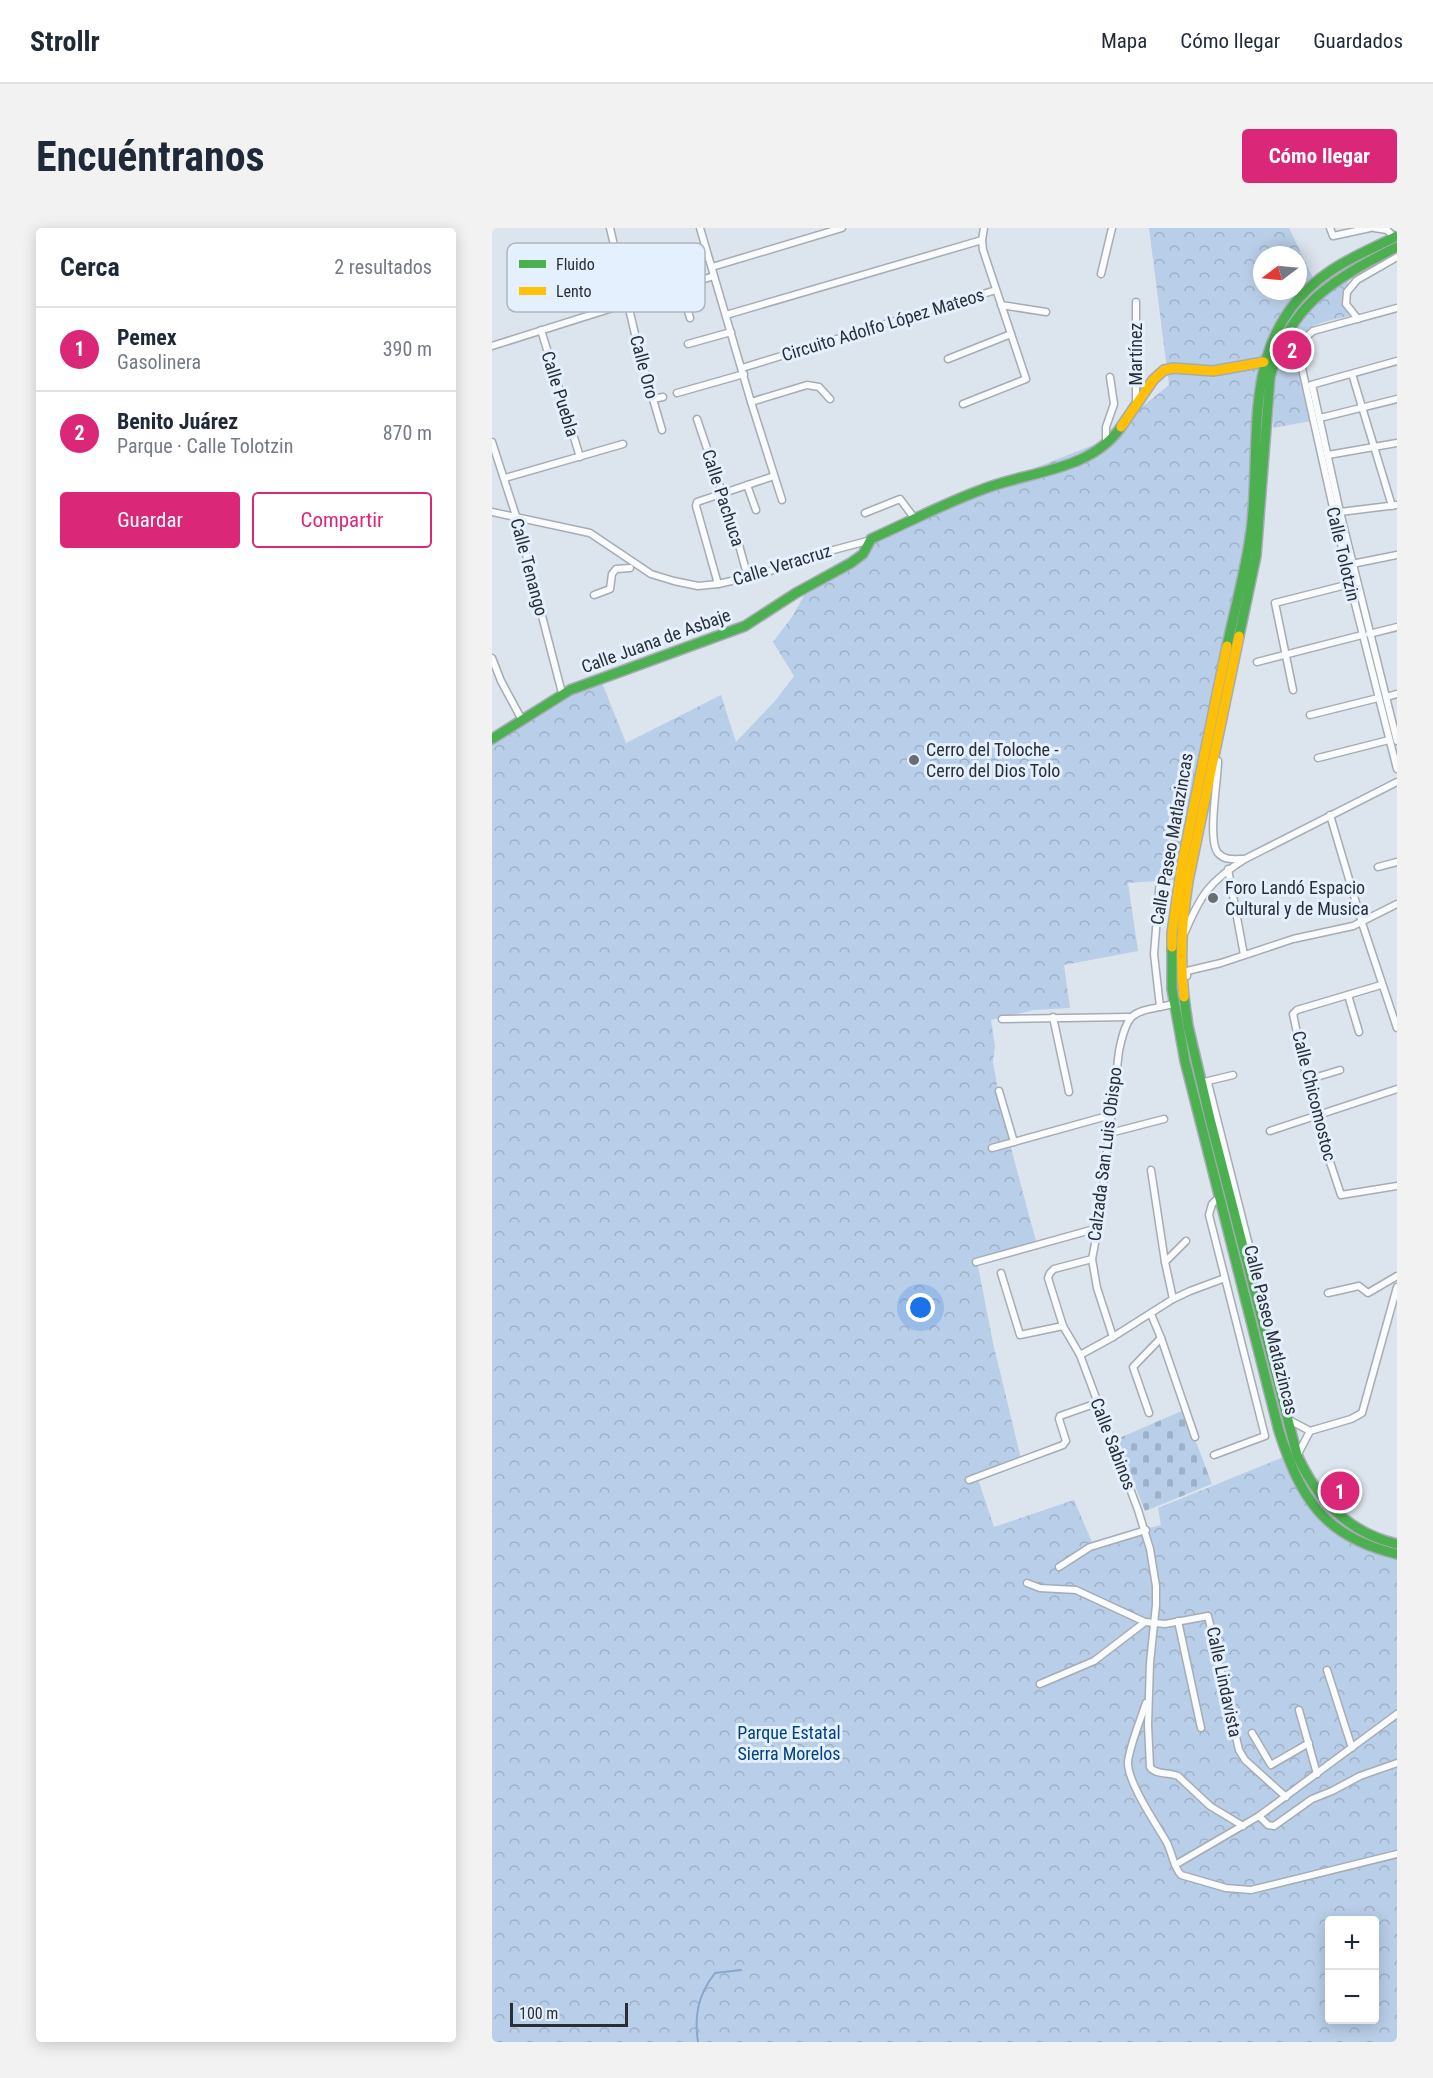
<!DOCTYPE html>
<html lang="es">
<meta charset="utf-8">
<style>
:root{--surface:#fff;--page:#f2f2f3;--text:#1f2937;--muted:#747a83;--line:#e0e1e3;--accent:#db2777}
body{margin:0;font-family:"Roboto Condensed",sans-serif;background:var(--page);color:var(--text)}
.controls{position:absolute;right:18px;bottom:18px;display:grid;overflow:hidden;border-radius:6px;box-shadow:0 3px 15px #0003}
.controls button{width:54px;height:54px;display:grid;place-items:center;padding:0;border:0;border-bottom:2px solid var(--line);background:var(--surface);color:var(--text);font:30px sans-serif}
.compass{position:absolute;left:761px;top:18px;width:54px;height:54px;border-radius:50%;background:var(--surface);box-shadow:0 3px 15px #0003;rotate:254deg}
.scale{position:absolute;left:18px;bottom:15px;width:118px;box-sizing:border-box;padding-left:6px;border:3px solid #2a2f36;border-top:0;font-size:16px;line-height:21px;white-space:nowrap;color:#2a2f36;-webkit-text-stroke:4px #e4f0fe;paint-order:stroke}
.you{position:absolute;left:429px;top:1080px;width:21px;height:21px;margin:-15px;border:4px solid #fff;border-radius:50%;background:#1a73e8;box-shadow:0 0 0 9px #1a73e833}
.badge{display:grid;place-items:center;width:39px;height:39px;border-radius:50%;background:var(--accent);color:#fff;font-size:20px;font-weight:700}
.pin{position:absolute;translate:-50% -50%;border:3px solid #fff;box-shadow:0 2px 6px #0006}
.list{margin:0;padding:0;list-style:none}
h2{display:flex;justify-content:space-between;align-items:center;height:78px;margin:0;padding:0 24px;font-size:26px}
h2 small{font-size:20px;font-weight:400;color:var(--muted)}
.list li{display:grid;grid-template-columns:39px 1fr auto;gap:18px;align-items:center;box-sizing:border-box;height:84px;padding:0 24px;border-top:2px solid var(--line)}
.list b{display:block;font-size:22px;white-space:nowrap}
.list p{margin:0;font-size:20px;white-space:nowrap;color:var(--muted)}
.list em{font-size:20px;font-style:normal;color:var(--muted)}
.actions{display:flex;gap:12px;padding:18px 24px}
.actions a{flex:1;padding:14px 0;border:2px solid var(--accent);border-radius:6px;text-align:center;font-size:21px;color:var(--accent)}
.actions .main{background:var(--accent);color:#fff}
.map{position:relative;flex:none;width:905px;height:1814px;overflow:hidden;border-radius:6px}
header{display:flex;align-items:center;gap:36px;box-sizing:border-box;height:84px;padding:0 30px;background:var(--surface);border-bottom:2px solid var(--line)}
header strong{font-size:28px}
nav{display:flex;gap:33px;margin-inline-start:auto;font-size:21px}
.intro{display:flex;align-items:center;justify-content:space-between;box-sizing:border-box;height:144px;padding:0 36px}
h1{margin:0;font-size:42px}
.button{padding:15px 27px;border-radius:6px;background:var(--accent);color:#fff;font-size:21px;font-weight:700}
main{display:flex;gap:36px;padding:0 36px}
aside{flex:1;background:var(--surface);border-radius:6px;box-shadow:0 3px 15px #0003}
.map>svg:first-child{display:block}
</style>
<header>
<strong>Strollr</strong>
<nav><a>Mapa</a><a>Cómo llegar</a><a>Guardados</a></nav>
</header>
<div class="intro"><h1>Encuéntranos</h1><a class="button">Cómo llegar</a></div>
<main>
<aside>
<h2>Cerca<small>2 resultados</small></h2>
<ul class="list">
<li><span class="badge">1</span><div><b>Pemex</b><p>Gasolinera</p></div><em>390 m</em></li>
<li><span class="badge">2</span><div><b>Benito Juárez</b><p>Parque · Calle Tolotzin</p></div><em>870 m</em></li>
</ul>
<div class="actions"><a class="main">Guardar</a><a>Compartir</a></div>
</aside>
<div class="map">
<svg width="905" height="1814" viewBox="0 0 905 1814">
<defs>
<pattern id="cemetery-stones" width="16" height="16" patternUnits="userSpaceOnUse" patternTransform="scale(1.5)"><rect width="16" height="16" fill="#b9cee8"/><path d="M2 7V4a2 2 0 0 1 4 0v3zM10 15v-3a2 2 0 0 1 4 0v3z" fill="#9fb1c8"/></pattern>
<pattern id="park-crowns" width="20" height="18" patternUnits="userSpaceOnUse" patternTransform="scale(1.5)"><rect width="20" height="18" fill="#b9cee8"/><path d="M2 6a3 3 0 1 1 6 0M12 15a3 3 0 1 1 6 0" fill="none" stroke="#9fb1c8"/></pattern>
</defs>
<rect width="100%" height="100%" fill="#dce4ed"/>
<!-- cemetery -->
<path fill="url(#cemetery-stones)" d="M692,1182l28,74 -67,27 -28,-72z"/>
<!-- park -->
<g fill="url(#park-crowns)" fill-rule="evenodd">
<path d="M657,0h140l24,50 -33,45 -23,201 -72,355 -57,4 10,68 -74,14 6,43 -36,2 -43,10 4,26 -2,16 10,56 34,127 -60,16 16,82 28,116 -44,17 17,51 80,-27 18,42 69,-17 -3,-17 138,-56 30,55 71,44v491h-905v-1303l53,-32 56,-27 25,63 95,-48 15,47 39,-41 19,-25 -21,-34 19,-25 23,-41 99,-57 67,-30 115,-45 73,-59zM770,27h36v36h-36zM838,1692h44v100h-44z"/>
<path d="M857,50l-7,24 9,13c-13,4 -29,6 -41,13 -24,14 -5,71 0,93l-37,7c1,-21 0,-44 6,-65 11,-37 38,-65 70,-85z"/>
</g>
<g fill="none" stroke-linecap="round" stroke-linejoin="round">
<!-- stream -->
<path stroke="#87a7d0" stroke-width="2" d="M206,1814c-4,-27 0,-47 17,-69l26,-3"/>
<defs>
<g id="street">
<path d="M118,0l29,123 23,79"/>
<path d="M208,0l51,174 31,98"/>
<path d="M838,0l3,8 37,-8"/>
<path d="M882,0l13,2 7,7"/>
<path d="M220,39l130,-39"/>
<path d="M609,46l11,-46"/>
<path d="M189,59l9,31"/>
<path d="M644,74v101"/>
<path d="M509,77l45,7"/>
<path d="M905,80l-84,23c-14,10 -13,27 -10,42l47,211 47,185"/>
<path d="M234,87l256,-75"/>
<path d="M866,91l-12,-15 1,-12 10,-12 40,-23"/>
<path d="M49,102l39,127"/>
<path d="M196,116l43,-12"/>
<path d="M0,118l222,-70"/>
<path d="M456,131l63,-25"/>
<path d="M250,140l254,-78"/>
<path d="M860,146l40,132"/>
<path d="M819,157l86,-24"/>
<path d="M820,157l28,127 57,229"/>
<path d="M185,165l67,-19"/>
<path d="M161,171l10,-2"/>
<path d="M259,174l56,-17 12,2 11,12"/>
<path d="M471,176l63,-25 -43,-129 -1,-10 2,-12"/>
<path d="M828,190l77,-19"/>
<path d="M205,191l39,115 12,44"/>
<path d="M0,214l24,74 46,177"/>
<path d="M614,216v-17l8,-23 -4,-27"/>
<path d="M836,227l69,-12"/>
<path d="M13,250l118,-34"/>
<path d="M255,257l9,25"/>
<path d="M0,284l98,21 61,41 23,7 24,5 20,-2 44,-10 49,-18 60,-16"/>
<path d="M848,284l57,-7"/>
<path d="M373,285l35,-14 15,20"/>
<path d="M860,336l45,-9"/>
<path d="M226,356l-22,-78 1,-4 77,-26"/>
<path d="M102,367l16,-6 2,-15 4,-5 14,-1"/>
<path d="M877,406l28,-7"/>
<path d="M0,430l9,23 21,39"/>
<path d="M765,434l105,-27"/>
<path d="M801,462l-18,-87 75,-19"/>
<path d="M894,469l11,-3"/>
<path d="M818,487l68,-17"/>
<path d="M826,530l71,-18"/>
<path d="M726,533c0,19 -11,79 0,92 7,8 17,6 26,6"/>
<path d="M838,587l32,108 35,105"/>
<path d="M886,639l19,-5"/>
<path d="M736,641l16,86"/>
<path d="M668,652l-6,74 6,53"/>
<path d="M693,704c16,-38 25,-51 60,-73l152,-77"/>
<path d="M695,748v-5l34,-8 72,-24 60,-13 44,-22"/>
<path d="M889,757l-84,25 -4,4 22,103 26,78 56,-9"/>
<path d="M856,767l11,37"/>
<path d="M561,789l16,75"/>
<path d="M510,791l127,-2"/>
<path d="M815,852l33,-10"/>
<path d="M712,854l29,-7"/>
<path d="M716,855l46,182"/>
<path d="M507,863l15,51"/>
<path d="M778,903l127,-42"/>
<path d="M618,905l54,-14"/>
<path d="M500,920l119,-33"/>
<path d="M659,942l14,92 8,37"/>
<path d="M600,1031l-38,10 -4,4 -2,5 15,48 17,29 58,155 12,39 6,37v19l-6,58 -2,62 2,42c5,8 19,5 28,9l32,30 33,20"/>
<path d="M484,1034l122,-34"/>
<path d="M673,1034l21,-21"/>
<path d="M509,1045l19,62 43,-9"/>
<path d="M836,1065l31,-7 9,7 29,-17"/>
<path d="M659,1086l10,24 34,99"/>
<path d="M621,1109l-16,-49 -5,-29 6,-31 21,-177c9,-43 14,-38 55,-47"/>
<path d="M588,1127l33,-18 60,-38 17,-8 35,-13"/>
<path d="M657,1185l-16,-46 28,-29"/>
<path d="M797,1192l21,11 41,-12 11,-6 35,-126"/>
<path d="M806,1226l12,-23"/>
<path d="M722,1227l51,-19 -56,-221 3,-11 8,-8"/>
<path d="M477,1252l94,-35 3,-4 -7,-22 1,-3 37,-13"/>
<path d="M567,1339l31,-20 56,-17"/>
<path d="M535,1355l13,5 36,2 69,32"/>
<path d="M686,1393l23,107"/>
<path d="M835,1442l25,78"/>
<path d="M548,1456l54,-23 51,-39 20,2 43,-8 31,134 6,10 41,37"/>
<path d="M654,1475c-6,18 -15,39 -18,58 -2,19 28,63 38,80 6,10 7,26 15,34l45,13 25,2 146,-36"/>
<path d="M807,1482l18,64"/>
<path d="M760,1505l19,32 38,-22"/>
<path d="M767,1588l9,9 6,1 38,-27 20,-8 28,-15 37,-13"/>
<path d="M683,1637l84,-49 138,-102"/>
</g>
<g id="fast">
<path d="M747,408l17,-80 14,-179c18,-72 65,-99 127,-130"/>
<path d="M735,418c8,-38 19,-77 24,-115 12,-94 -14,-196 78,-259 21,-15 45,-24 68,-36"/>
<path d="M0,511l78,-49 175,-64 51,-33 55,-30 12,-9 8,-15c36,-16 72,-35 110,-49 46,-19 109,-18 140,-63"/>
<path d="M680,719v42l13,72 94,370c22,68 45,106 118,123"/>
<path d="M692,769l4,29 22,93 87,336c20,44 51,78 100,89"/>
</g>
<g id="slow">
<path d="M629,199l32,-47 11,-10 10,-2 39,3 51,-9"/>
<path d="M680,719v-14l10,-69 45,-218"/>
<path d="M692,769c-5,-40 -2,-77 4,-116l51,-245"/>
</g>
</defs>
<!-- street casing -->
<use href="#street" stroke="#a6acb3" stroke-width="9"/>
<!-- fast casing -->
<use href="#fast" stroke="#a6acb3" stroke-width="12"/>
<!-- slow casing -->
<use href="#slow" stroke="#a6acb3" stroke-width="12"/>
<!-- street -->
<use href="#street" stroke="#fafbfc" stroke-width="6"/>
<!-- fast -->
<use href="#fast" stroke="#4caf50" stroke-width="9"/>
<!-- slow -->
<use href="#slow" stroke="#ffc107" stroke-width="9"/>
</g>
<!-- markers -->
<g fill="#686e76" stroke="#e4f0fe" stroke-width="2">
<circle cx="422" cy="532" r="6"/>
<circle cx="721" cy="670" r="6"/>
</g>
<g text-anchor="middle" stroke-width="6" stroke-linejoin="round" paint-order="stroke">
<!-- street labels -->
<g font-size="18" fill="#2a2f36" stroke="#e4f0fe">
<text transform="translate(391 97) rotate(-17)" y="6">Circuito Adolfo López Mateos</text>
<text transform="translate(644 126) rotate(-90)" y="6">Martínez</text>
<text transform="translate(152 139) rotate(75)" y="6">Calle Oro</text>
<text transform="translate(68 166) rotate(73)" y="6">Calle Puebla</text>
<text transform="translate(231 270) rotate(72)" y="6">Calle Pachuca</text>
<text transform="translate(851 326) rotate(77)" y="6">Calle Tolotzin</text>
<text transform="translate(290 337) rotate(-17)" y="6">Calle Veracruz</text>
<text transform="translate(37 339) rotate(75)" y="6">Calle Tenango</text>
<text transform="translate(164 413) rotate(-20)" y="6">Calle Juana de Asbaje</text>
<text transform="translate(680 611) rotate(-80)" y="6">Calle Paseo Matlazincas</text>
<text transform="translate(822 868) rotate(76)" y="6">Calle Chicomostoc</text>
<text transform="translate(613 926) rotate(-83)" y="6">Calzada San Luis Obispo</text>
<text transform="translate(779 1102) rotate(76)" y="6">Calle Paseo Matlazincas</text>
<text transform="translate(621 1216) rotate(69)" y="6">Calle Sabinos</text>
<text transform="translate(732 1454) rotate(78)" y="6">Calle Lindavista</text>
</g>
<!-- poi labels -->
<g font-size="18" fill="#2a2f36" stroke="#e4f0fe" text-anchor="start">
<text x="434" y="528">Cerro del Toloche -<tspan x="434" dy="21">Cerro del Dios Tolo</tspan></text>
<text x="733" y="666">Foro Landó Espacio<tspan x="733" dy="21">Cultural y de Musica</tspan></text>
</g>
<!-- park labels -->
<g font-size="18" fill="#004182" stroke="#e4f0fe">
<text x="297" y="1511">Parque Estatal<tspan x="297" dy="21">Sierra Morelos</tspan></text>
</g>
</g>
<!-- legend -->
<rect x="15" y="15" width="198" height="69" rx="9" fill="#e4f0fe" stroke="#acb6c2" stroke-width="1.5"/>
<rect x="27" y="32" width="27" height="8" fill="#4caf50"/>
<rect x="27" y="59" width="27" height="8" fill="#ffc107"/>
<g font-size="16" fill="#2a2f36">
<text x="64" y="42">Fluido</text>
<text x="64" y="69">Lento</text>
</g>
</svg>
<div class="controls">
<button>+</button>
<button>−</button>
</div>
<svg class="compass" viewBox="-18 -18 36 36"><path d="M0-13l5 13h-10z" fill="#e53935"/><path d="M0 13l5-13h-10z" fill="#747a83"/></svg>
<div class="scale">100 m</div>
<div class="you"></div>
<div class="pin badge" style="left:848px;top:1263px">1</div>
<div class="pin badge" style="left:800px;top:122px">2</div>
</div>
</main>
